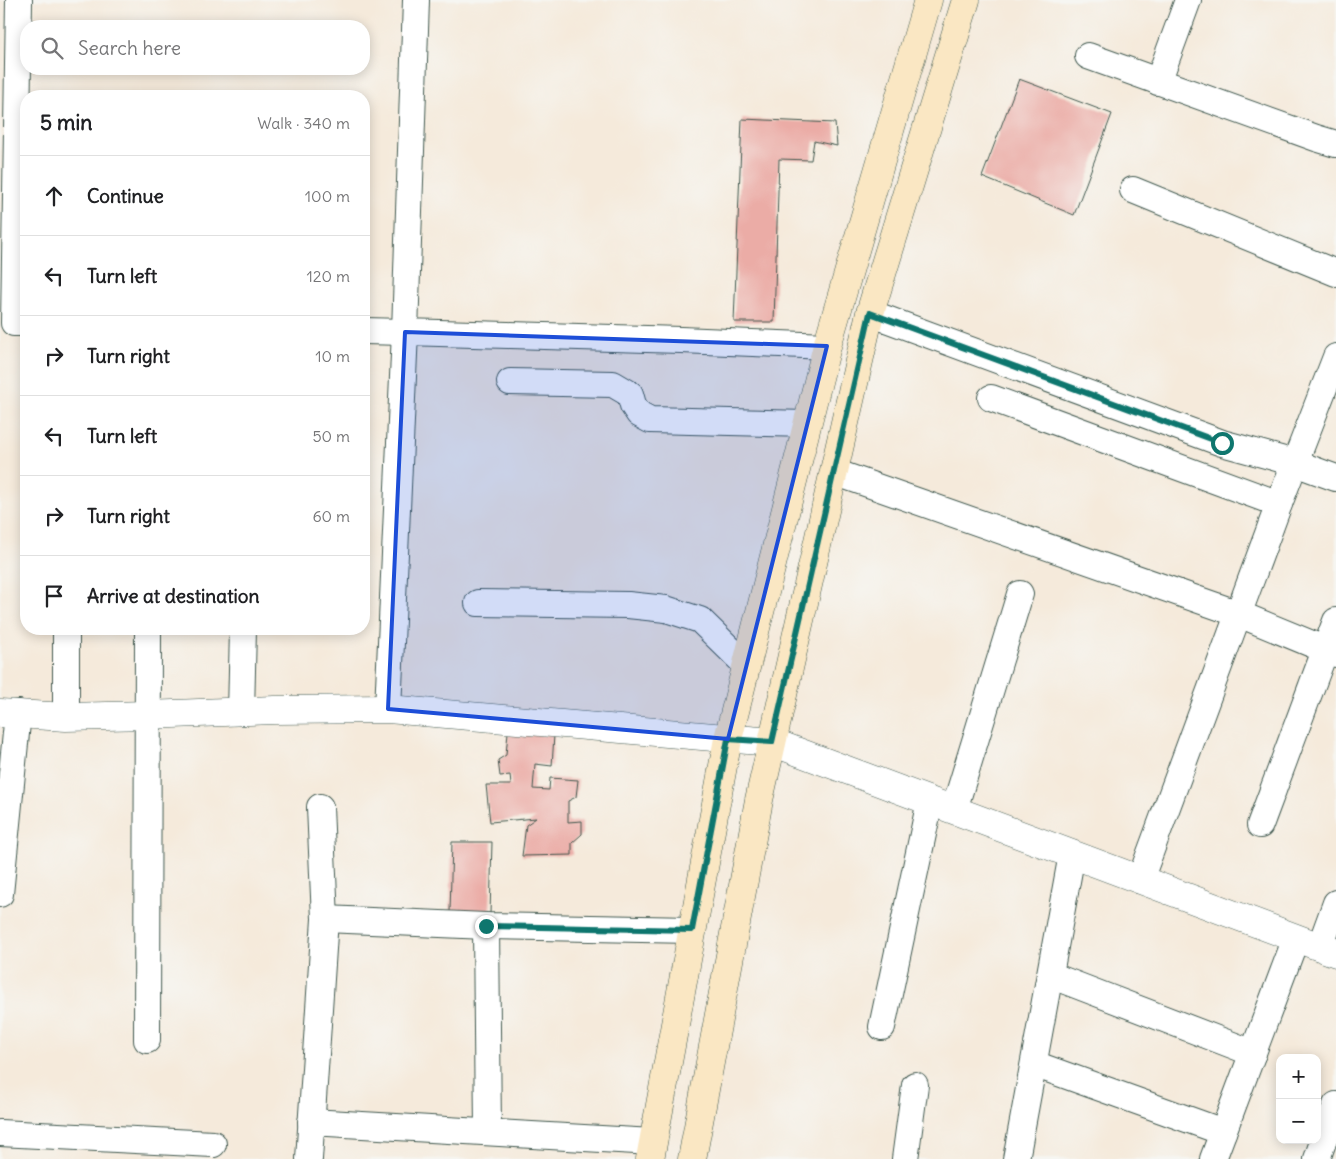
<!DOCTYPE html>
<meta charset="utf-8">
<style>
:root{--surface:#fff;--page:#f2f2f2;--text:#202124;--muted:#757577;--line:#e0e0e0}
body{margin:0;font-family:Delius,sans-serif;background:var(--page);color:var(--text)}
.controls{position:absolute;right:15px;bottom:15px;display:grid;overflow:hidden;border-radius:10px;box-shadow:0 2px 12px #0003}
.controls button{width:45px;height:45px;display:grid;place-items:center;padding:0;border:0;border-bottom:1px solid var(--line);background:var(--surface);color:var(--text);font:25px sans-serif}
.stop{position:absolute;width:15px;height:15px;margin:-11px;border:4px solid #0f766e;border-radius:50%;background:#fff}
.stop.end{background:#0f766e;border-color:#fff;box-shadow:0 1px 5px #0008}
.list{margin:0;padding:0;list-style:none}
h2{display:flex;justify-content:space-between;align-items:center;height:65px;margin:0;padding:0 20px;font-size:21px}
h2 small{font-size:16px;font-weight:400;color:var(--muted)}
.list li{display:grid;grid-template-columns:32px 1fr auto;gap:15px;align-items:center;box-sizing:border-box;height:80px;padding:0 20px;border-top:1px solid var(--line)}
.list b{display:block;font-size:19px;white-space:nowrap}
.list em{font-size:16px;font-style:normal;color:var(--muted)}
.icon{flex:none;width:28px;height:28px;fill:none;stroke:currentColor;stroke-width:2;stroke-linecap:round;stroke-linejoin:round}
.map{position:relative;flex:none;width:1336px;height:1159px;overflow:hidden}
.search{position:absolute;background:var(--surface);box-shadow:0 2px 12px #0003;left:20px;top:20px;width:350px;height:55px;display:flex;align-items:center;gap:12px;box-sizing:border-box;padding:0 18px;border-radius:20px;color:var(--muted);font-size:19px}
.panel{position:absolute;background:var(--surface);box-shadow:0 2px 12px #0003;left:20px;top:90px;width:350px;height:545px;border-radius:20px}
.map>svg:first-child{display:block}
</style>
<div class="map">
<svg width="1336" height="1159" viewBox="0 0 1336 1159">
<rect width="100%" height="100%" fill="#f6f6f2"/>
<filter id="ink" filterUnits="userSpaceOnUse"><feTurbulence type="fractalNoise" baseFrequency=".02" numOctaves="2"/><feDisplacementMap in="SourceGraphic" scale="10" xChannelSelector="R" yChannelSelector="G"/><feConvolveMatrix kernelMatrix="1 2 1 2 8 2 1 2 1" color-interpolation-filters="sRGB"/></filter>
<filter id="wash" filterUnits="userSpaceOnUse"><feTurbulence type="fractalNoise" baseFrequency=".0096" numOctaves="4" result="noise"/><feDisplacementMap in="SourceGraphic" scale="20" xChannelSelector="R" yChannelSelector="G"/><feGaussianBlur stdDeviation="1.12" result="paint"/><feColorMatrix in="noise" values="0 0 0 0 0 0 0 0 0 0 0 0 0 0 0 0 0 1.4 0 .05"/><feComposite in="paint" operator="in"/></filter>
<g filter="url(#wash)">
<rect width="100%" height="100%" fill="#f5eadb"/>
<g id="blocks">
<!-- building -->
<g fill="#ebaca6">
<path d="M1019,79l93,35 -38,101 -92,-38z"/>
<path d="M742,119l93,4 2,23 -23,-5 -3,19 -32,-1 -5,163h-40z"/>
<path d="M508,732l46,3 -2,31 -17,-2 -2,25 16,1 1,-12 28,2 -2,17 -8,4v21l14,-1v13l-10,9v12l-50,1 4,-31 10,-7 -46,4 -4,-37h25l-1,-10 -10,1 -2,-16 8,-5z"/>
<path d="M452,842h40l-2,72 -40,-2z"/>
</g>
</g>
</g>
<g filter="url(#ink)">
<use href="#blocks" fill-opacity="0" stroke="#3f574d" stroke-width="1"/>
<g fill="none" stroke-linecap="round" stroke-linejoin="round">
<defs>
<g id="minor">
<path d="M19,0l-5,323h12"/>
<path d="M416,0l-11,332 276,8 146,6"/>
<path d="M1088,56l228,82 20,6"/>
<path d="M1158,82l30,-82"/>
<path d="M1133,190l203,83"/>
<path d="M870,313l352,130 73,20 41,15"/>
<path d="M364,331l41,1 -17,377"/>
<path d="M510,382l103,2 17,10 3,11 6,9 11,6 157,4"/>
<path d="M991,398l288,106"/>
<path d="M834,472l405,142 97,40"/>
<path d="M478,603l150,2 38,4 34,11 46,45"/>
<path d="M66,629v88"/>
<path d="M241,712l2,-83"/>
<path d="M954,810l66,-216"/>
<path d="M1260,825l76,-204"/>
<path d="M1140,880l139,-376 57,-147"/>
<path d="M0,894l18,-181"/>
<path d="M325,919l161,7 206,4"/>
<path d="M486,926l2,206"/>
<path d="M1320,947l16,-44"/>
<path d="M1050,975l203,78"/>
<path d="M882,1027l48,-226"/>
<path d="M147,1040l1,-411"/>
<path d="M1034,1064l189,68"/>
<path d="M311,1122l342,20"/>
<path d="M0,1133l213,11"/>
<path d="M309,1159l16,-240 -5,-112"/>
<path d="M905,1159l10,-74"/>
<path d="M1016,1159l56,-305"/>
<path d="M1213,1159l83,-221"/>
<path d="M1317,1159l19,-54"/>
</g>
<path id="tertiary" d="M0,713l66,4 82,-2 127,-5 113,-1 384,33 564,211"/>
<g id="secondary">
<path d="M650,1159l78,-420 99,-393 101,-346"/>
<path d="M692,1159l67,-359 111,-487 96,-313"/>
</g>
</defs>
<!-- minor casing -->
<use href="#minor" stroke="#3f574d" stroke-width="28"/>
<!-- tertiary casing -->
<use href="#tertiary" stroke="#3f574d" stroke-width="29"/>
<!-- secondary casing -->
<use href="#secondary" stroke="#3f574d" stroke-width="29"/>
<!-- minor -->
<use href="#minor" stroke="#fff" stroke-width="26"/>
<!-- tertiary -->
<use href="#tertiary" stroke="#fff" stroke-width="28"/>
<!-- secondary -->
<use href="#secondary" stroke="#fae7c3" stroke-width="28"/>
</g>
</g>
<g fill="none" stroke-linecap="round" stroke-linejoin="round" filter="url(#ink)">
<!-- route -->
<path stroke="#0f766e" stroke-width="6" d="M486,926l206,4 36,-191 44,3 98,-429 352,130"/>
</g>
<!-- marked area -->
<path fill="#1d4ed8" fill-opacity="0.2" stroke="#1d4ed8" stroke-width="4" stroke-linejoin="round" d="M405,332l422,14 -99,393 -340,-30z"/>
</svg>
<div class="controls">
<button>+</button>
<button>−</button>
</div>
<div class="stop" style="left:1222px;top:443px"></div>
<div class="stop end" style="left:486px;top:926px"></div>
<div class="search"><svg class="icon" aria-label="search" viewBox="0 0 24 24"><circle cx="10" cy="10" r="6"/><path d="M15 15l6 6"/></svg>Search here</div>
<section class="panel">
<h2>5 min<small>Walk · 340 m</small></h2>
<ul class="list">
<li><svg class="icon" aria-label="ahead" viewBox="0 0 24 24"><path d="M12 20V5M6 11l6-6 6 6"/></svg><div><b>Continue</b></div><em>100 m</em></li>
<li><svg class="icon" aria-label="left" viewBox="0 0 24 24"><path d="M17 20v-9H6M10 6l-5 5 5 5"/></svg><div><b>Turn left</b></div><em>120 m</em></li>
<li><svg class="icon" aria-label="right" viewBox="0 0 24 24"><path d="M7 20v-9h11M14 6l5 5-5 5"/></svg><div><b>Turn right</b></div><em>10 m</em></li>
<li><svg class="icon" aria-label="left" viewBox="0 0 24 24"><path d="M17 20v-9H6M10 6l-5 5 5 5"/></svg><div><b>Turn left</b></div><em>50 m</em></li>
<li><svg class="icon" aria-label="right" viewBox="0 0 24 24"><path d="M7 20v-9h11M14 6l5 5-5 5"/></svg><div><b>Turn right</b></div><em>60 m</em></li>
<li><svg class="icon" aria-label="arrive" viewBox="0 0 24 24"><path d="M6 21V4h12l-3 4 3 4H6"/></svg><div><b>Arrive at destination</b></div></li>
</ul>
</section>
</div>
